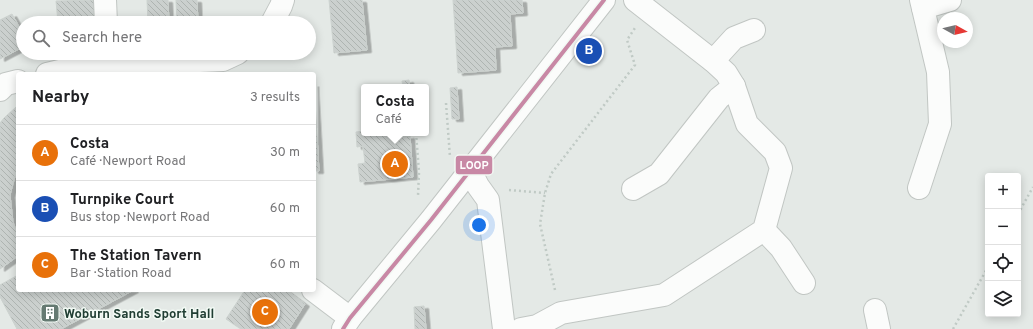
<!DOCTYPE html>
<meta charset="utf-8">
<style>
:root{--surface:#fff;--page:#f2f2f2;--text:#202124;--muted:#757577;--line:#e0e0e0;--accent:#b45309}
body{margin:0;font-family:Overpass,sans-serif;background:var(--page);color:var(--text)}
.controls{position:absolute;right:12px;bottom:12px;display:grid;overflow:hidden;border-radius:4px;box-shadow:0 2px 10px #0003}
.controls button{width:36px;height:36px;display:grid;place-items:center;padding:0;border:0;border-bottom:1px solid var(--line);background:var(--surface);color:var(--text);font:20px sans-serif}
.compass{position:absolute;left:937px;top:12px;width:36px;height:36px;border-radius:50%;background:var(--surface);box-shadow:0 2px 10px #0003;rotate:98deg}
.you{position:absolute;left:479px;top:225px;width:14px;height:14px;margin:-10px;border:3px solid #fff;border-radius:50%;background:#1a73e8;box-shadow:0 0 0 6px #1a73e833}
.badge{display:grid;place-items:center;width:26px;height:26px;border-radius:50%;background:var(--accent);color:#fff;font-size:13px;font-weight:700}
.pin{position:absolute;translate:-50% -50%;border:2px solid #fff;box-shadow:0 1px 4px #0006}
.popup{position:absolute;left:361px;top:84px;width:68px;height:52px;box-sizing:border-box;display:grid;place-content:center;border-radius:4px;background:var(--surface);filter:drop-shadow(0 1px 3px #0005);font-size:13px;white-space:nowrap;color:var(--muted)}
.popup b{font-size:15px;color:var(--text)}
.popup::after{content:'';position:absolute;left:50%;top:100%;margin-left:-8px;border:8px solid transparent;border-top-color:var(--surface)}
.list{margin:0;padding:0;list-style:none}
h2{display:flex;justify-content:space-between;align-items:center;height:52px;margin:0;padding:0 16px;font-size:17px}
h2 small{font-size:13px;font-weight:400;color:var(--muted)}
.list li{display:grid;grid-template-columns:26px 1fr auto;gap:12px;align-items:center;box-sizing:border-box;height:56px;padding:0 16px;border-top:1px solid var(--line)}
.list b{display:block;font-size:15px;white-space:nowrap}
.list p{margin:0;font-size:13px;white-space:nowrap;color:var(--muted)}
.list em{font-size:13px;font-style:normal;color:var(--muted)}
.icon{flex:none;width:22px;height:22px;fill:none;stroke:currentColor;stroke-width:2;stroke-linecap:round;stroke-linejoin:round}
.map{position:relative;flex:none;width:1033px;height:329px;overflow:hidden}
.search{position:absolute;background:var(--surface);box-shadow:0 2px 10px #0003;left:16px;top:16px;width:300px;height:44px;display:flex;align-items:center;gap:10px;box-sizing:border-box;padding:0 14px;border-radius:22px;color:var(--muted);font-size:15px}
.panel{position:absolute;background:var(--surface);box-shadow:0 2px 10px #0003;left:16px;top:72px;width:300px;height:220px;border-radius:4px}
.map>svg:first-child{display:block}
</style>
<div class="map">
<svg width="1033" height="329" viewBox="0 0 1033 329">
<defs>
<pattern id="building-back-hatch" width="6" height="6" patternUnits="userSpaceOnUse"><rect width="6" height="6" fill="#cbd0ce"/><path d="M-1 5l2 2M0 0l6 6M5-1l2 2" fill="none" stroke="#aeb4b1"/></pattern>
<filter id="shadow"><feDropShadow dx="4.5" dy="2.5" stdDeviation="0" flood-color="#0004"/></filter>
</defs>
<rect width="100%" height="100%" fill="#e4e9e6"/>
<!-- building -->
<g fill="url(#building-back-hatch)" stroke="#ccd2cf" filter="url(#shadow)">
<path d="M94,0l2,23h-38l-2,-22z"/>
<path d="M147,0h21l1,23h-21z"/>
<path d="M176,0h21l1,23h-21z"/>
<path d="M329,0h33l5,50 -33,3z"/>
<path d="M453,0h69l1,13 -13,1 2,32 -17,1 1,23 -38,3z"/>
<path d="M12,14l11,20v13l-23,12v-39z"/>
<path d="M409,80l1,7h-7l-1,-6z"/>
<path d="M314,84l5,87h-5z"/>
<path d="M457,87l2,32h-7l-2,-31z"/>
<path d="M16,107l2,3v55l-8,30 3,27 5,14v20l-18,13v-146l4,-5z"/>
<path d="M364,131v2h30v5l16,-2 3,41 -53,5 -2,-18 7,-1 -2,-17 -6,1 -1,-15z"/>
<path d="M18,275v15h116l-73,39h-44l-17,-32v-12z"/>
<path d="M245,290h41l19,14 -16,25h-48l-15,-10z"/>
<path d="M424,306l2,23h-11l-1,-22z"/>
</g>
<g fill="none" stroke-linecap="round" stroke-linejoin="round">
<defs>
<g id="minor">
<path d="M105,0l1,23"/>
<path d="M923,8l27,-8"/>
<path d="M272,23l9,-17 2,-6"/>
<path d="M713,61l21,-23 20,-8"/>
<path d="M47,74l34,-8 142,-6 15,-7"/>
<path d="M0,90l6,-6 12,-3"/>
<path d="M470,170l8,16 10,14 16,129"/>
<path d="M919,188l21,-64 -2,-52 -17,-72"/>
<path d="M633,189l26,-15 60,-76 15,-12"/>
<path d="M764,230l17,18 23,35"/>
<path d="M313,290l37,28"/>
<path d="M875,310l4,19"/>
<path d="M343,329l7,-11 81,-98 173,-220"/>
<path d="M521,329l16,-3 24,-13 103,-18 100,-65 17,-62 -6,-16 -28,-28 -13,-38 -8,-13 -13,-12 -78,-61"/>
</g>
</defs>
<!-- minor casing -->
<use href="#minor" stroke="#c1c6c3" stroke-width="24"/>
<!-- path -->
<g stroke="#c0cac5" stroke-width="2.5" stroke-dasharray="2 3" stroke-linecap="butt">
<path d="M446,103l4,54"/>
<path d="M416,133l3,39 -1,24"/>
<path d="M509,190l36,3"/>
<path d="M1018,214l15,-27"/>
<path d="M555,290l-15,-66 5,-31 6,-19 84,-109 -8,-25 8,-12"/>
<path d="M953,329l35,-62"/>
</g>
<!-- minor -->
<use href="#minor" stroke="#fbfcfb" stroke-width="22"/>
<defs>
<path id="bus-1" d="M343,329l7,-11 81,-98 173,-220"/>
</defs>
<!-- bus-1 casing -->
<use href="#bus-1" stroke="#f2f9f4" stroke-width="7"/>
<!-- bus-1 -->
<use href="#bus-1" stroke="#c888a5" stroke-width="4"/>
</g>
<!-- icons -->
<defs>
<symbol id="building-square" viewBox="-11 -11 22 22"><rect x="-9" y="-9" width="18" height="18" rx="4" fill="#657a72" stroke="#f2f9f4"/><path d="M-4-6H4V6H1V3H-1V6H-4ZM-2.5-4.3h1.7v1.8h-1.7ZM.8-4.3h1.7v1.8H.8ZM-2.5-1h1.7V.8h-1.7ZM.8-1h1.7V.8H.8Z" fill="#fff"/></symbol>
</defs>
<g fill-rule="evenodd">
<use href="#building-square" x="39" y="302" width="22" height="22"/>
</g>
<g text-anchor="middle" stroke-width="3" stroke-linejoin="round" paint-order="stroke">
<!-- poi labels -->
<g font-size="13" font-weight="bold" fill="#203e33" stroke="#f2f9f4" text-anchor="start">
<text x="64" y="318">Woburn Sands Sport Hall</text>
</g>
</g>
<rect stroke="#f2f9f4" stroke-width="1.5" x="455" y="155" width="38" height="20" rx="4" fill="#c888a5"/>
<g font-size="11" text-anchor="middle" font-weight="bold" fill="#fff">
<text x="474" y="169">LOOP</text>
</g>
</svg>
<div class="controls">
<button>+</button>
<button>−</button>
<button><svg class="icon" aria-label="locate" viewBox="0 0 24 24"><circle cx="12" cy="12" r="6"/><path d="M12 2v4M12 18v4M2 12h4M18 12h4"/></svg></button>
<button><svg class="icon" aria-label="layers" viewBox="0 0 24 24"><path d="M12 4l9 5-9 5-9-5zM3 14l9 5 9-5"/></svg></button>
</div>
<svg class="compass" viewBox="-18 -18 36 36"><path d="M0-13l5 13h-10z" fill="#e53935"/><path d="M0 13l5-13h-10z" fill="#757577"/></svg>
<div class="you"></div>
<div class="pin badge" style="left:395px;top:164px;background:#e8710a">A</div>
<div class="popup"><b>Costa</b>Café</div>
<div class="pin badge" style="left:589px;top:51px;background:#1a4fb4">B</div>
<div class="pin badge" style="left:265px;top:312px;background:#e8710a">C</div>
<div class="search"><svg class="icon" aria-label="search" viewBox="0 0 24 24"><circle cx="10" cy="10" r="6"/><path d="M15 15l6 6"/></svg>Search here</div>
<section class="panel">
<h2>Nearby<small>3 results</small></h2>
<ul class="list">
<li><span class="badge" style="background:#e8710a">A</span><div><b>Costa</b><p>Café · Newport Road</p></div><em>30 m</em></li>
<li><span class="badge" style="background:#1a4fb4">B</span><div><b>Turnpike Court</b><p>Bus stop · Newport Road</p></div><em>60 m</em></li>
<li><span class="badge" style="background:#e8710a">C</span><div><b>The Station Tavern</b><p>Bar · Station Road</p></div><em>60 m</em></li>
</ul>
</section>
</div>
